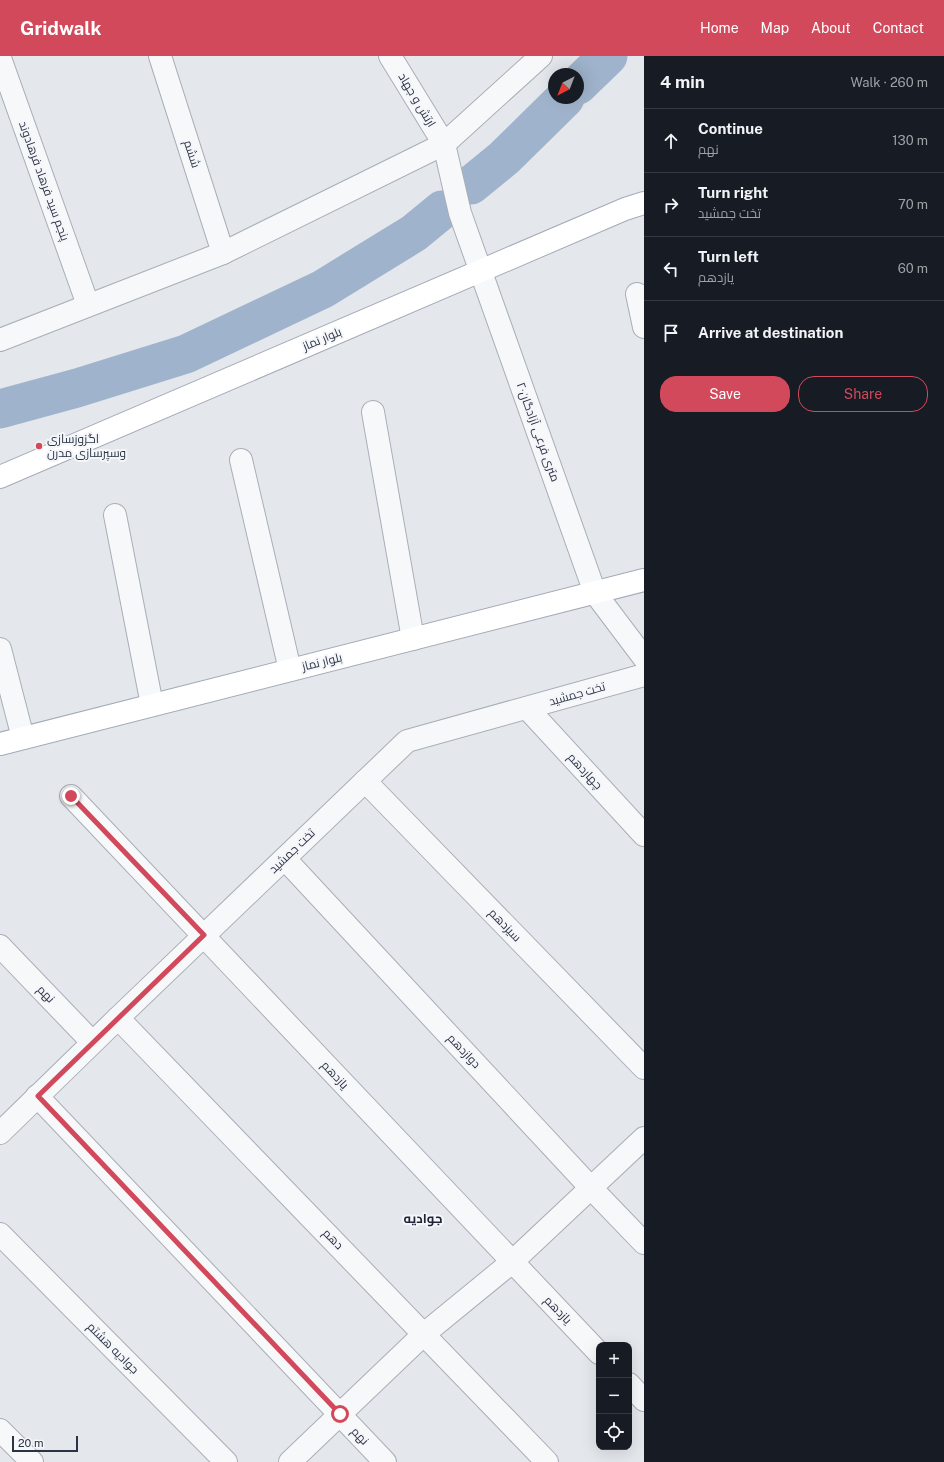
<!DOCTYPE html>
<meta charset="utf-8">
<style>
:root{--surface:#171b24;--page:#20242c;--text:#f1f3f6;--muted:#9ea1a6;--line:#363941;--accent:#d1495b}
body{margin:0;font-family:"Public Sans",Cairo,sans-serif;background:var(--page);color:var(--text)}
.controls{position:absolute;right:12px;bottom:12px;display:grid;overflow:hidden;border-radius:8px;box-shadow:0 4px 16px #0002}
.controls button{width:36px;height:36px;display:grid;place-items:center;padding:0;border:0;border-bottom:1px solid var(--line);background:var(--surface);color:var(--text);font:20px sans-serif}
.compass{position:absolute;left:548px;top:12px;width:36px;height:36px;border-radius:50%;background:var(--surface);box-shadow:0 4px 16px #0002;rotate:222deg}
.scale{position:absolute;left:12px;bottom:10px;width:66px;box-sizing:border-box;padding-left:4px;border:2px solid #2b3445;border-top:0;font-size:11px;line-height:14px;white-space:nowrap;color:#2b3445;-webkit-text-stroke:3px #f4f6f9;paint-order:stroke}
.stop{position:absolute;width:12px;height:12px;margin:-9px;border:3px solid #d1495b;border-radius:50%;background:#fff}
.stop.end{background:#d1495b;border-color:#fff;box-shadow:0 1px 4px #0008}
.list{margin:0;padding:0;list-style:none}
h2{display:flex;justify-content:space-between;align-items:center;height:52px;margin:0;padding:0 16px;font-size:17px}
h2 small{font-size:13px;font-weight:400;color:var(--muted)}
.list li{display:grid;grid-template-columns:26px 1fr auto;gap:12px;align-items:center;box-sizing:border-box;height:64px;padding:0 16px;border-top:1px solid var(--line)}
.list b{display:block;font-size:15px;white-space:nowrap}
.list p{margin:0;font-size:13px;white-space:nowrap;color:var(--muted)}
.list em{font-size:13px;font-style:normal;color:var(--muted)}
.actions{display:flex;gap:8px;padding:12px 16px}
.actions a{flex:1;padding:9px 0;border:1px solid var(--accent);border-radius:16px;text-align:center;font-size:14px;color:var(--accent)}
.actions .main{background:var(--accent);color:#fff}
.icon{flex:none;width:22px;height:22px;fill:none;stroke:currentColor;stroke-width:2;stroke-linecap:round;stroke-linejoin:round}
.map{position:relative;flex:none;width:644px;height:1406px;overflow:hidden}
header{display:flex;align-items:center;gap:24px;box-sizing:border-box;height:56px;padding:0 20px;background:var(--accent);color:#fff}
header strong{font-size:19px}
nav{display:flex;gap:22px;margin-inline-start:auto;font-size:14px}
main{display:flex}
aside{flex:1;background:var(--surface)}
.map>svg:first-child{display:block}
</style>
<header>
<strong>Gridwalk</strong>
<nav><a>Home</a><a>Map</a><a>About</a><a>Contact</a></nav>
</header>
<main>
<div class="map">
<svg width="644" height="1406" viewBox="0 0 644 1406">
<rect width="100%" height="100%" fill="#e4e7ec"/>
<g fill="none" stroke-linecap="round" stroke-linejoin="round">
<!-- river -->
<g stroke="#9fb4cc" stroke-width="39">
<path d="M578,29l30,-29"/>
<path d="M471,129l33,-27 61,-60"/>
<path d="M0,353l77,-21 109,-34 137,-65 91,-56 28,-23"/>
</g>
<defs>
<g id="minor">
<path d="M160,0l63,197"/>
<path d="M390,0l54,88 16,69 135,380 49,65"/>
<path d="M0,2l88,247"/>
<path d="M637,238l7,33"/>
<path d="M0,284l223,-87 221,-109 97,-88"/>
<path d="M373,356l40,227"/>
<path d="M241,404l49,210"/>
<path d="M115,459l37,190"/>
<path d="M0,593l23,89"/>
<path d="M527,652l117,127"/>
<path d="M365,725l279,287"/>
<path d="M71,740l528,557"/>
<path d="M285,803l306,329 53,55"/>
<path d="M0,890l92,96"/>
<path d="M118,962l429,444"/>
<path d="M37,1040l348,366"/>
<path d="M0,1077l118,-115 289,-277 237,-66"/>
<path d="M0,1178l226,228"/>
<path d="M629,1328l15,16"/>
<path d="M0,1374l32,32"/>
<path d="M290,1406l134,-128 88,-72 132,-124"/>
</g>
<g id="major">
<path d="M0,421l625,-268 19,-6"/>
<path d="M0,688l644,-164"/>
</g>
</defs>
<!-- minor casing -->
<use href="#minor" stroke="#a9aeb7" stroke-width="24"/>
<!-- major casing -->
<use href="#major" stroke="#a3abb8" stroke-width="24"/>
<!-- minor -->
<use href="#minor" stroke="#f7f8fa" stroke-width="22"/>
<!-- major -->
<use href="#major" stroke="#fff" stroke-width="22"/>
</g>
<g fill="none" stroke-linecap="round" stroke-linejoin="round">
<!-- route -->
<path stroke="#d1495b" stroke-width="5" d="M71,740l133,139 -166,161 302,318"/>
</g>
<!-- markers -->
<circle fill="#d1495b" stroke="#f4f6f9" stroke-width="1.5" cx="39" cy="390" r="4"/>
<g text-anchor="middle" stroke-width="4" stroke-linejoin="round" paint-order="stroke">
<!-- street labels -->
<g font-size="12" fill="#2b3445" stroke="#f4f6f9">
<text transform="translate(417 44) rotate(59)" y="4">ارتش و جهاد</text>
<text transform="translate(192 98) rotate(72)" y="4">ششم</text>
<text transform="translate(44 125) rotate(70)" y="4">پنجم سید فرهاد فرهادوند</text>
<text transform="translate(322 283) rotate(-23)" y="4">بلوار نماز</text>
<text transform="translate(538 376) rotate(70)" y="4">۲۰متری فرعی آزادگان</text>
<text transform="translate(322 606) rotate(-14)" y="4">بلوار نماز</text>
<text transform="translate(577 638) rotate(-16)" y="4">تخت جمشید</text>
<text transform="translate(585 715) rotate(47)" y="4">چهاردهم</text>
<text transform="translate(292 795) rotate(-44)" y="4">تخت جمشید</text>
<text transform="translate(505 869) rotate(46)" y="4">سیزدهم</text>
<text transform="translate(46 938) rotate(46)" y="4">نهم</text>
<text transform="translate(464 995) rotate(47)" y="4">دوازدهم</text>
<text transform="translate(335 1019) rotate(47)" y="4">یازدهم</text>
<text transform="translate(333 1183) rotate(46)" y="4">دهم</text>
<text transform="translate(558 1254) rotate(46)" y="4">یازدهم</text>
<text transform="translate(113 1292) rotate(45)" y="4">جوادیه هشتم</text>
<text transform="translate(360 1380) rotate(47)" y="4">نهم</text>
</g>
<!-- poi labels -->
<g font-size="12" fill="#2b3445" stroke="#f4f6f9" text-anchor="start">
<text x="47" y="387">اگزوزسازی<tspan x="47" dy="14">وسپرسازی مدرن</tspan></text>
</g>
<!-- neighbourhood labels -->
<g font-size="13" font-weight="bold" fill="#1d2536" stroke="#f4f6f9">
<text x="423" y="1167">جوادیه</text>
</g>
</g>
</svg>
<div class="controls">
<button>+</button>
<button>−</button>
<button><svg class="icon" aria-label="locate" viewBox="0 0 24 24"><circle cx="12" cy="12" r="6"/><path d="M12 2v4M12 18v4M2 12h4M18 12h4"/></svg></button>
</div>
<svg class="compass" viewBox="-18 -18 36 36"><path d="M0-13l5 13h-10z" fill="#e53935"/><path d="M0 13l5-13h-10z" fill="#9ea1a6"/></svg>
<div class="scale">20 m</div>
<div class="stop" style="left:340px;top:1358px"></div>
<div class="stop end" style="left:71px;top:740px"></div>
</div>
<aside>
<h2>4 min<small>Walk · 260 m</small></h2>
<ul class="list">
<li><svg class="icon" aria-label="ahead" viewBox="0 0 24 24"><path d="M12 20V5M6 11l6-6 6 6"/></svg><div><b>Continue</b><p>نهم</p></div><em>130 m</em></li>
<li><svg class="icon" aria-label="right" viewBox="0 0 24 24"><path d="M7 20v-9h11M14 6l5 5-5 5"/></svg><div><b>Turn right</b><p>تخت جمشید</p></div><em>70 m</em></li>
<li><svg class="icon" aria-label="left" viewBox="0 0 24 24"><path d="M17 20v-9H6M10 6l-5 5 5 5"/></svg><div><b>Turn left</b><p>یازدهم</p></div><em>60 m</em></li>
<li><svg class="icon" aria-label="arrive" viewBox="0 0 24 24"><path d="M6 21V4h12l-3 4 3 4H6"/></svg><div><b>Arrive at destination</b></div></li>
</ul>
<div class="actions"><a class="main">Save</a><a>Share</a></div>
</aside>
</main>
